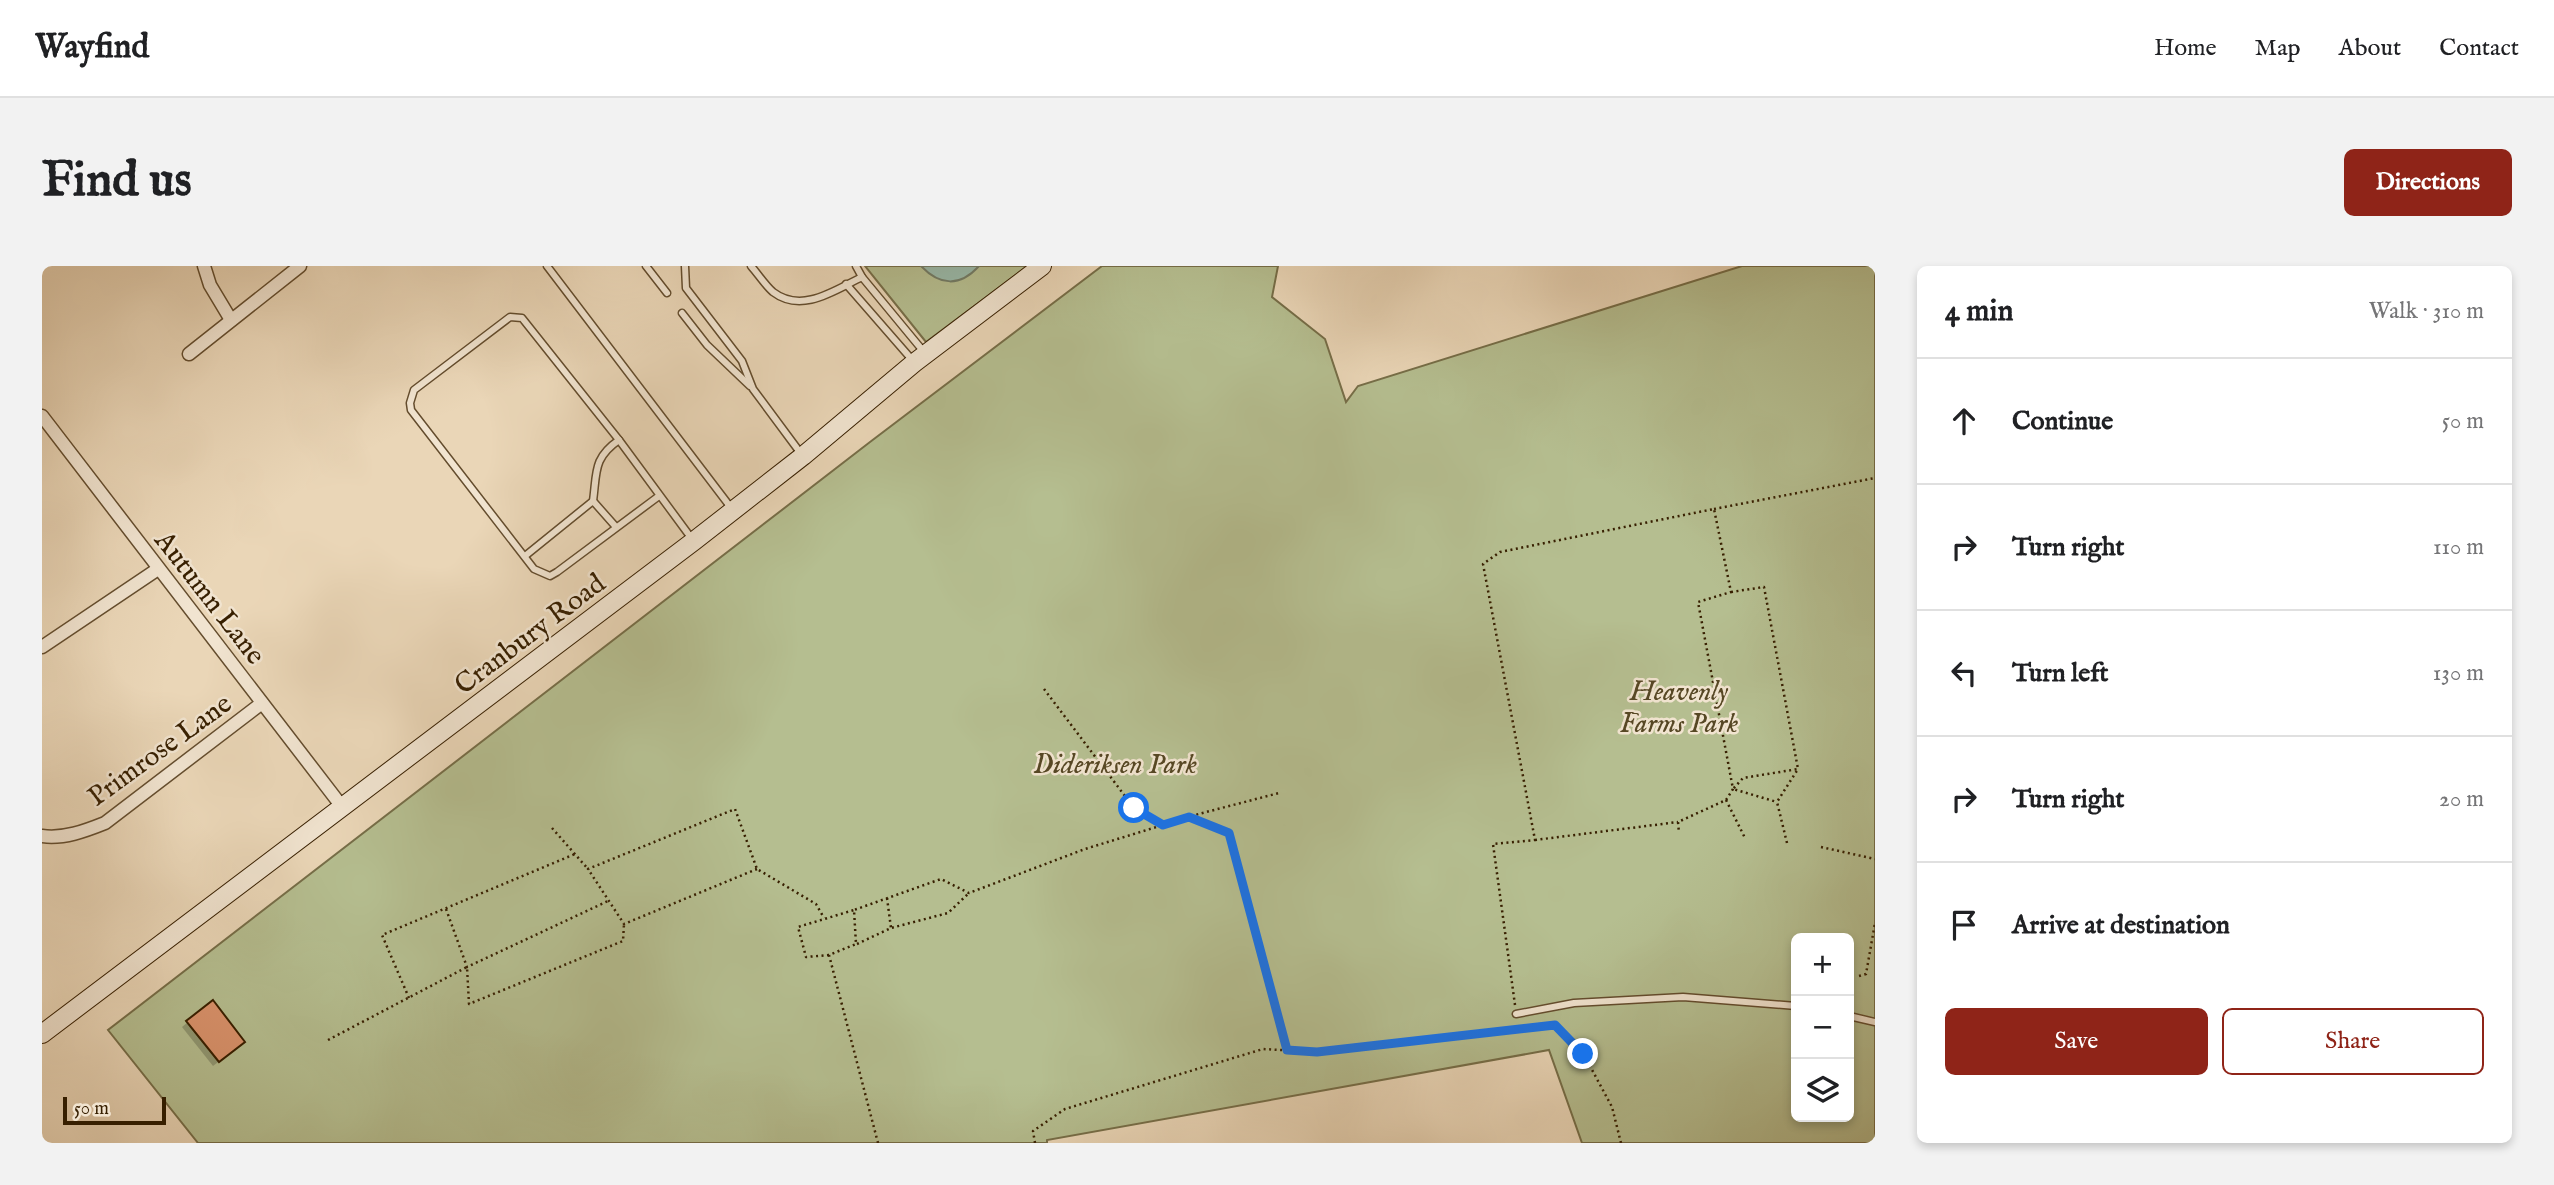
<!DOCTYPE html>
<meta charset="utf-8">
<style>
:root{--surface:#fff;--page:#f2f2f2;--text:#202124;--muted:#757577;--line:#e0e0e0;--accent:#8f2418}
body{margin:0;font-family:"IM FELL English",serif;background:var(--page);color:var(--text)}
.controls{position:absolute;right:21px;bottom:21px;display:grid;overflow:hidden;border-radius:10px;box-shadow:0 4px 10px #0003}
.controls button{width:63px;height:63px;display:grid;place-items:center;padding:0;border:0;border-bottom:2px solid var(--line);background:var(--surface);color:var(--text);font:35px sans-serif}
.scale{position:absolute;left:21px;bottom:18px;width:103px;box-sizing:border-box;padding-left:7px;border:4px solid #371f00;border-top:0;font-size:19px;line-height:24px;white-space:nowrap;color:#371f00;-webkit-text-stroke:5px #f1e4d0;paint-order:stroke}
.stop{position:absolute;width:21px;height:21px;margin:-16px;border:5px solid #1a73e8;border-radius:50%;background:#fff}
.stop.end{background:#1a73e8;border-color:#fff;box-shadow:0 2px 7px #0008}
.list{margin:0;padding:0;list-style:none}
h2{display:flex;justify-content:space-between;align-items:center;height:91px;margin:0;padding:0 28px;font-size:30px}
h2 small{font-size:23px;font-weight:400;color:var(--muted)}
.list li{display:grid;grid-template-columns:46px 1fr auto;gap:21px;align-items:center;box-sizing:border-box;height:126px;padding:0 28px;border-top:2px solid var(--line)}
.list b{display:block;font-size:26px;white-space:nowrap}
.list em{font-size:23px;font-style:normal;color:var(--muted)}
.actions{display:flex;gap:14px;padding:21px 28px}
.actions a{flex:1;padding:16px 0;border:2px solid var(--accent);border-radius:10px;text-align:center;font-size:24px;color:var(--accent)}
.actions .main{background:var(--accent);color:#fff}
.icon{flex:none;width:38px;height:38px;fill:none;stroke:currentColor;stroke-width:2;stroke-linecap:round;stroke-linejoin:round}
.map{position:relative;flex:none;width:1833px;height:877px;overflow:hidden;border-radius:10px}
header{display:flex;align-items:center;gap:42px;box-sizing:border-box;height:98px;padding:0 35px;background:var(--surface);border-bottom:2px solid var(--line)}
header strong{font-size:33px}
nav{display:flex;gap:38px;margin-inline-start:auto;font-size:24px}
.intro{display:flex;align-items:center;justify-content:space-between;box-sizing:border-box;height:168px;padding:0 42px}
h1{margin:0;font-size:49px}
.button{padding:18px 32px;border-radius:10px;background:var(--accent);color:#fff;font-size:24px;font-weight:700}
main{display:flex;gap:42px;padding:0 42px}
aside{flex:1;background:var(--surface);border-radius:10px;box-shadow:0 4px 10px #0003}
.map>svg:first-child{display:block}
</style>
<header>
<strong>Wayfind</strong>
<nav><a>Home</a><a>Map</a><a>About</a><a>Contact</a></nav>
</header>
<div class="intro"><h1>Find us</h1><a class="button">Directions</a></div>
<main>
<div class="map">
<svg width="1833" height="877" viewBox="0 0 1833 877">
<rect width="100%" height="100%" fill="#ead6b7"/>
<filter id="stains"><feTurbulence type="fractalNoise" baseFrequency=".00286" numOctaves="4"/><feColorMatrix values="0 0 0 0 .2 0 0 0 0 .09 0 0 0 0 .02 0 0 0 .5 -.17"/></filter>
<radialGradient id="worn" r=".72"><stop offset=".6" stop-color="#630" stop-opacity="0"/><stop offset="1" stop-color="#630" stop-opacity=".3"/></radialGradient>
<!-- green -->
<g fill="#b5be90" stroke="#766e48" stroke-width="2" fill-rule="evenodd">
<path d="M823,0h163l-102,76z"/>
<path d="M1060,0h176l-6,31 53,42 21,63 12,-16 384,-120h133v877h-293l-33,-93 -502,90v3h-849l-90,-113 762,-588zM1754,672h53v179h-53z"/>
</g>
<!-- water -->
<path fill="#98b9aa" stroke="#717b66" stroke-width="2" d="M879,0h58c-19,21 -39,20 -58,0z"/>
<!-- shadow -->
<path fill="#0003" d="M146,756l50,25 -25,19 -31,-39z"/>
<!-- building -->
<path fill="#da936d" stroke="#371f00" stroke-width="2" d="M171,734l32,42 -26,20 -33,-41z"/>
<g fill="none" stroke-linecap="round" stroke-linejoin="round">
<defs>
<g id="lane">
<path d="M505,0l185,243"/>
<path d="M604,0l21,27"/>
<path d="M643,0l1,22 56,73 11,28 49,66"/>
<path d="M709,0c7,8 14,19 22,26 29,22 62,-2 89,-15"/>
<path d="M814,0l6,11 62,75"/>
<path d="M804,18l68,78"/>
<path d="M640,47l25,32 43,41"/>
<path d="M617,230l-102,76 -7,4 -16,-7 -123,-159 -1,-7 4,-13 96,-73 12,1 97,122 73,99"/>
<path d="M551,235c4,-29 0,-43 26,-61"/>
<path d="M483,290l68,-55 23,26"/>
<path d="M1474,748l58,-11 109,-6 113,9"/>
<path d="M1807,750l26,6"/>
</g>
<g id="street">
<path d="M162,0l6,19 21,35"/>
<path d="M147,88l111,-88"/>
<path d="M0,150l301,392"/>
<path d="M0,381l116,-78"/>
<path d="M0,570c22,3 43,-5 63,-13l157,-120"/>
</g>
<path id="secondary" d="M0,768l652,-493 109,-85 111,-93 128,-97"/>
</defs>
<!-- lane casing -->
<use href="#lane" stroke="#644d2e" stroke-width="9"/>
<!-- street casing -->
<use href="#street" stroke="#644d2e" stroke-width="15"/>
<!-- secondary casing -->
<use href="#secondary" stroke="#371f00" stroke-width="20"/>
<!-- path -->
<g stroke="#371f00" stroke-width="2.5" stroke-dasharray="2 3.5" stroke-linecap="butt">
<path d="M1672,243l161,-31"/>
<path d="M1689,326l33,-5 34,182 -55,9 -10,11 44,13"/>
<path d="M1002,423l90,119 29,17"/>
<path d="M1684,534l19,38"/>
<path d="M1149,550l88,-23"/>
<path d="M510,562l36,41"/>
<path d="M1493,574l143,-18"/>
<path d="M1745,577l-10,-41 21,-33"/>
<path d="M1779,581l54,12"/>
<path d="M715,603l-133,55 -36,-55 147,-60 22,60 59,35 8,14"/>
<path d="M845,632l4,30"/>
<path d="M404,643l21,58 141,-66"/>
<path d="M815,678l34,-16 57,-15 21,-20"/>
<path d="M787,689l-23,2 -8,-30 56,-17"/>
<path d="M1817,710l7,-2 9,-51"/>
<path d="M367,732l-27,-63 193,-81"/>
<path d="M1473,739l-22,-161 42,-4 -52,-276 17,-12 214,-43 17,83 -33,10 35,187 -7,11 -48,22 1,11"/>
<path d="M286,774l139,-73 2,37 154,-63 1,-17"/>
<path d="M836,877l-49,-188 27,-11 -2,-34 87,-31 28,14 116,-44 104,-32 40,16 58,217"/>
<path d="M993,877l-2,-12 32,-22 198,-60 54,3 238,-27 28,28 29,54 9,36"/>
</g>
<!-- lane -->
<use href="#lane" stroke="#f1e4d0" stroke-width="6"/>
<!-- street -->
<use href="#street" stroke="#f1e4d0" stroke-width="12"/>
<!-- secondary -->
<use href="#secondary" stroke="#f1e4d0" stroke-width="18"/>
</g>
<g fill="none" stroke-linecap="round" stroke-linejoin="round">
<!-- route -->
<path stroke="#1a73e8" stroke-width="9" d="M1092,542l29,17 26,-8 40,16 58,217 30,2 238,-27 28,29"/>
</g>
<g text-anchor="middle" stroke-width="5" stroke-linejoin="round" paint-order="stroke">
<!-- street labels -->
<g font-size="28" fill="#371f00" stroke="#f1e4d0">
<text transform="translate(169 331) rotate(52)" y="10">Autumn Lane</text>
<text transform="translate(487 367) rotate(-37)" y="10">Cranbury Road</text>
<text transform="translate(117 483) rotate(-36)" y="10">Primrose Lane</text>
</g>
<!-- park labels -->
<g font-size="28" font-style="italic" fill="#564724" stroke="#f1e4d0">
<text x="1637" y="434">Heavenly<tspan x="1637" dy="32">Farms Park</tspan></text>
<text x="1073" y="507">Dideriksen Park</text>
</g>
</g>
<rect width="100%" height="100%" filter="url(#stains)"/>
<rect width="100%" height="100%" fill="url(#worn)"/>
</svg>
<div class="controls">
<button>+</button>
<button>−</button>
<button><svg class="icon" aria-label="layers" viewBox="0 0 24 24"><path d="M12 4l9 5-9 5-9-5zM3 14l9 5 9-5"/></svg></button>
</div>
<div class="scale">50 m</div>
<div class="stop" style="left:1092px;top:542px"></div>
<div class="stop end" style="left:1541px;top:788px"></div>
</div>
<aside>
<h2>4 min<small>Walk · 310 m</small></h2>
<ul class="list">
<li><svg class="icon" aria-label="ahead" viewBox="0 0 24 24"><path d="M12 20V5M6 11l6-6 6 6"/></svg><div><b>Continue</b></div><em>50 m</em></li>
<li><svg class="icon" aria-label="right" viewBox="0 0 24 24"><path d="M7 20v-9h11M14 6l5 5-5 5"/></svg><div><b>Turn right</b></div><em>110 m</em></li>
<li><svg class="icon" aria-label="left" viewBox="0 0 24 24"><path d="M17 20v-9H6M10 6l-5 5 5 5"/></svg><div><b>Turn left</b></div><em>130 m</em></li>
<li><svg class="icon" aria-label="right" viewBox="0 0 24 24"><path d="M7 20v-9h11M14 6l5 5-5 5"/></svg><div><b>Turn right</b></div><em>20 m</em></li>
<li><svg class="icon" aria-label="arrive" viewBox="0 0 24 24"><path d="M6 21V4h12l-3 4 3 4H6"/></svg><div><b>Arrive at destination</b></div></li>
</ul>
<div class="actions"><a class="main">Save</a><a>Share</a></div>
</aside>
</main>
